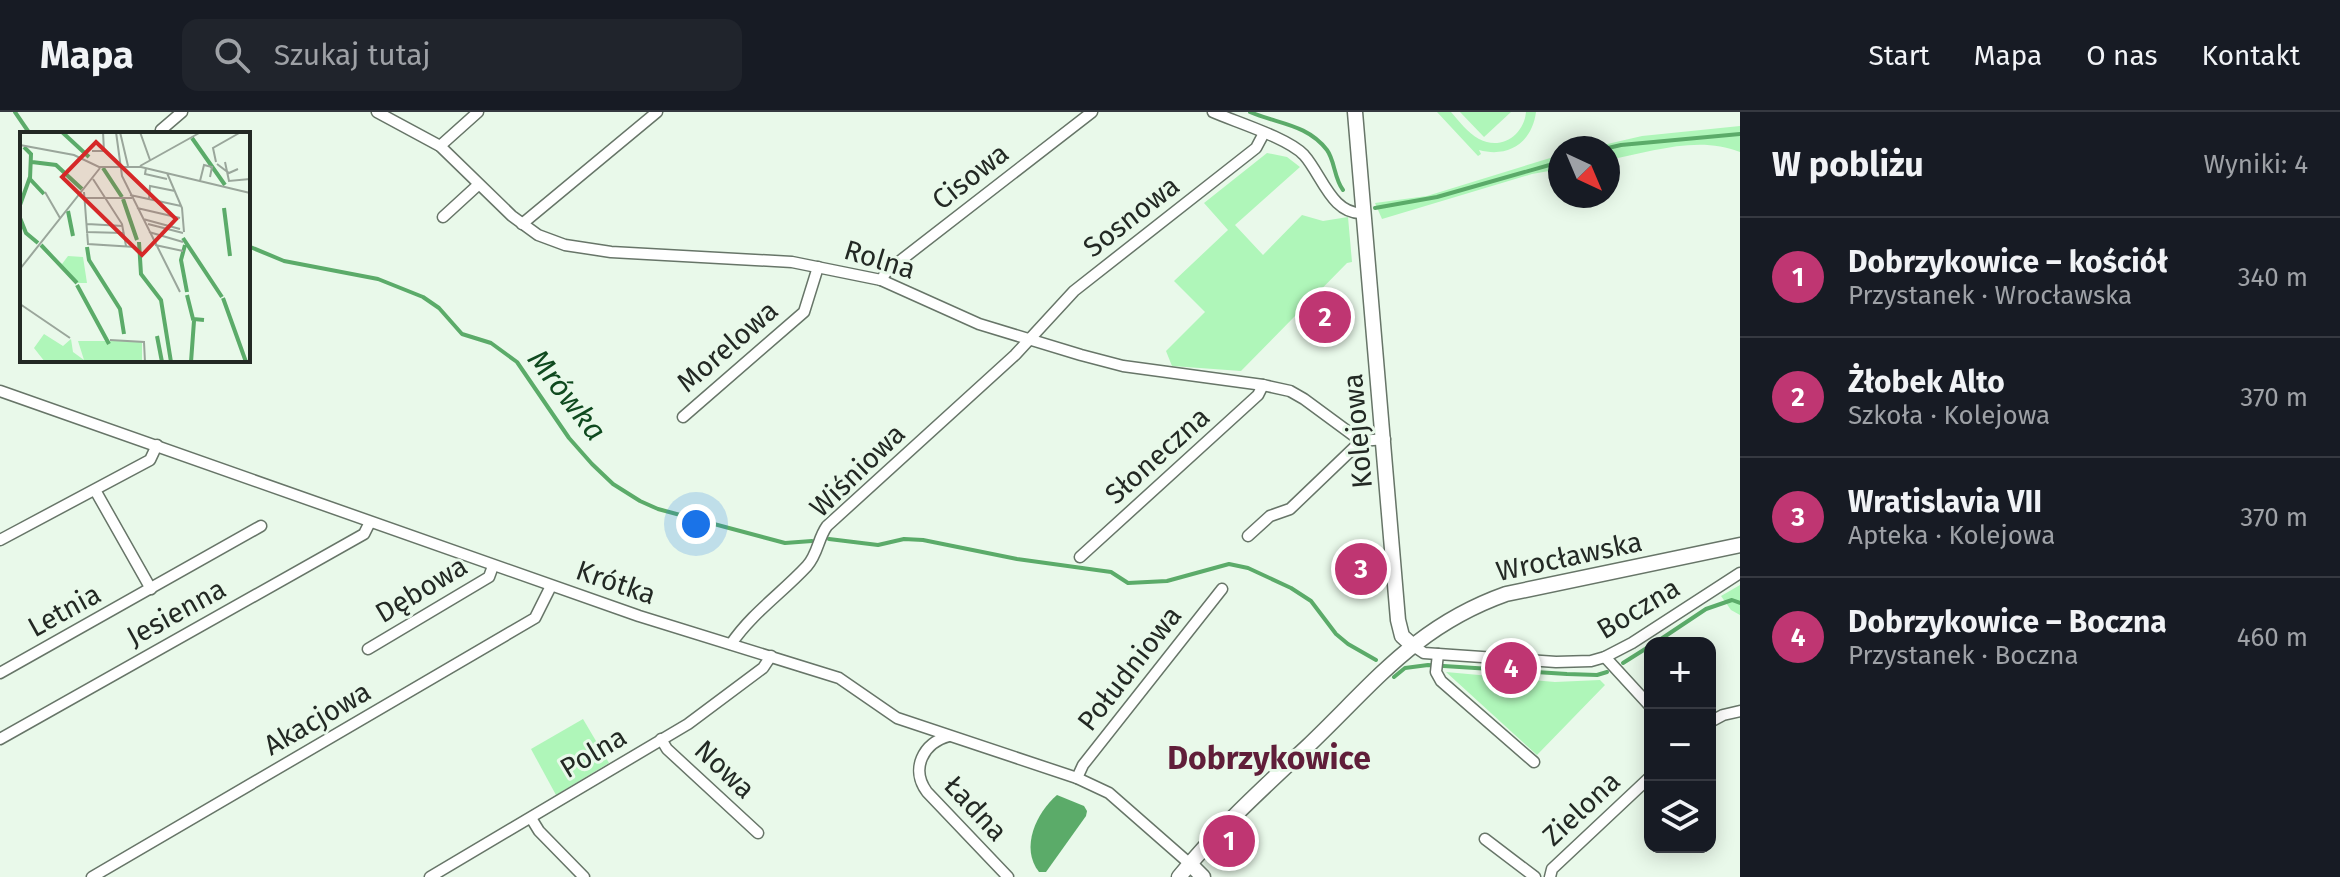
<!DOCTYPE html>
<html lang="pl">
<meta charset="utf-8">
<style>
:root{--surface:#171b24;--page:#20242c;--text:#f1f3f6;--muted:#9ea1a6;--line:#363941;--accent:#bf3672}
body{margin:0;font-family:"Fira Sans",sans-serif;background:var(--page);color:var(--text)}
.controls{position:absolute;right:24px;bottom:24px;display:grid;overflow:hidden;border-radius:16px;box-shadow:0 4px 20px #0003}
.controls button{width:72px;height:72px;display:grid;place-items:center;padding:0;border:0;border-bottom:2px solid var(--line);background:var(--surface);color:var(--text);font:40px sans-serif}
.compass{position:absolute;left:1548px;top:24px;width:72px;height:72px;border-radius:50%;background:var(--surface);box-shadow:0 4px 20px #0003;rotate:136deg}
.you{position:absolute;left:696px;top:412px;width:28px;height:28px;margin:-20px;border:6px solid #fff;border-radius:50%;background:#1a73e8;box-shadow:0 0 0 12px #1a73e833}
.badge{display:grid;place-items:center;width:52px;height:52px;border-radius:50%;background:var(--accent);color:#fff;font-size:26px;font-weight:700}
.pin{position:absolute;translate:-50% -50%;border:4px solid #fff;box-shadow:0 2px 8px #0006}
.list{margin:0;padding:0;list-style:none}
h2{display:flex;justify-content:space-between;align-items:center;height:104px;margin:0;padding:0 32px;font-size:34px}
h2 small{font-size:26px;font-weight:400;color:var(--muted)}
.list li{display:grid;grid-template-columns:52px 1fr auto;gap:24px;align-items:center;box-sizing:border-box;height:120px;padding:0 32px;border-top:2px solid var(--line)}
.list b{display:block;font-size:30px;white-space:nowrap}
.list p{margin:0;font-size:26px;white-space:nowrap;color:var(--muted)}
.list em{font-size:26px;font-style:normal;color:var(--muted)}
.icon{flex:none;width:44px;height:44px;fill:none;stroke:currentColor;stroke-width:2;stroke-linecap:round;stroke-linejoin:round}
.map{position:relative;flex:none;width:1740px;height:765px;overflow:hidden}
header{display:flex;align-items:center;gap:48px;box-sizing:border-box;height:112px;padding:0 40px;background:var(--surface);border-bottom:2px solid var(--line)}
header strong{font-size:38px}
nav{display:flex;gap:44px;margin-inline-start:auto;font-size:28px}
.search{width:560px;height:72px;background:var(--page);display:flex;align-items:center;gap:20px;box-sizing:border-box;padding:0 28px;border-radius:16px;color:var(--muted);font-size:30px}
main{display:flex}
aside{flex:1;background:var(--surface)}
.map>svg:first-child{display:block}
</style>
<header>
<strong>Mapa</strong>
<div class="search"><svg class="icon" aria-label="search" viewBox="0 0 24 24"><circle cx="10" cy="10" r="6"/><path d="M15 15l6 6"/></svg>Szukaj tutaj</div>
<nav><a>Start</a><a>Mapa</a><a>O nas</a><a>Kontakt</a></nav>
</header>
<main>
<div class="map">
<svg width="1740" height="765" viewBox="0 0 1740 765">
<rect width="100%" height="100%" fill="#e9f9ea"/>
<!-- green -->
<g fill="#aff6b9">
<path d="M1437,0h14c8,9 17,21 28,27 22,12 45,-4 47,-27h10c-4,31 -28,46 -57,38l2,4 -3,2z"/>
<path d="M1460,0h51l-27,25z"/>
<path d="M1740,14v26c-42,-17 -89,0 -132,8v-12h-18l52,-12z"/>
<path d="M1267,41l20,4 13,10 -65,58 28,30 39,-40 21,6 25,-4 4,45 -5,1 -106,108 -69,-5 -6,-15 39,-39 -31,-31 54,-51 -24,-27z"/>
<path d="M1560,43v14l-28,5 -150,45 -7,-16 52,-7z"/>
<path d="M1740,473v30l-9,-5 -10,-14z"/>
<path d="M1446,560l109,10 45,-2 5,5 -68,70z"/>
<path d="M583,607l26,44 -53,32 -25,-46z"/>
</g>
<!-- water -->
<path fill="#5bab69" d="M1057,683l27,11 3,5 -1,5 -40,56h-7c-19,-24 -3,-59 18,-77z"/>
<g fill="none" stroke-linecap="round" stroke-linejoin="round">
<!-- stream -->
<g stroke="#5bab69" stroke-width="4">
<path d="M15,0l15,22"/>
<path d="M1250,0c28,12 57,12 77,38 8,11 7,28 16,40"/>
<path d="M1608,36l13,-3 119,-11"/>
<path d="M1375,96l62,-11 123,-35"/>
<path d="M248,134l36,15 94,18 45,18 16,11 23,26 29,9 26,19 52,76 23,26 21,20 27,17 18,8 127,34 27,-2"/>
<path d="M829,427l49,6 26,-6 19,1 94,19 94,13 17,11 39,-2 62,-17 19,4 43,20 20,13 25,33 12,10 28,16"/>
<path d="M1655,531l51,-34 26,-9 8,3"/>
<path d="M1623,551l27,-17"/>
<path d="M1394,565l11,-9 23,-3 139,9 30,1 10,-3"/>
</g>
<defs>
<g id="street">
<path d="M377,0l63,34 72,70 26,19 27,10 46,7 181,10 89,18 98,44 102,31 42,11 140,19 27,6 14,8 57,42 24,-2"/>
<path d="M1213,0c23,10 75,26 91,43 18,20 28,61 60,58"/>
<path d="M161,18l21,-18"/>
<path d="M440,34l38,-34"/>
<path d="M443,105l35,-32"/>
<path d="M522,112l135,-112"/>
<path d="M881,168l6,-9 205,-159"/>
<path d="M0,279l639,225 200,62 58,40 180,60 32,15 81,71"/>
<path d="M683,305l121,-105 14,-45"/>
<path d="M95,378l56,99"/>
<path d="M1248,424l22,-20 20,-7 71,-68"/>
<path d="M0,428l150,-80 7,-15"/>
<path d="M1080,445l178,-162 5,-10"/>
<path d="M731,532c21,-31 51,-51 76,-78 11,-12 11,-28 20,-40l188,-171 59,-64 182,-143 8,-15"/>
<path d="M1412,533l12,8 14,1 118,8 35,-1 14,-4 27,-14 108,-70"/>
<path d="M368,537l121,-72 4,-11"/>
<path d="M1438,542l-2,18 5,9 93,81"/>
<path d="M1605,545l45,49"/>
<path d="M0,561l261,-147"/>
<path d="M1710,610l13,-7 17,-4"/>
<path d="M949,624c-26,7 -39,33 -22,56l81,85"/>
<path d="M0,627l364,-205 6,-12"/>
<path d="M661,627l6,10 91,84"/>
<path d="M1077,666l6,-13 139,-176"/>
<path d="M531,706l8,13 45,46"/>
<path d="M1485,727l50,38"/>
<path d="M92,765l443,-259 16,-32"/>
<path d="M430,765l258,-153 75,-56 8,-12"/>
<path d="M1550,765l2,-8 98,-92"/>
</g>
<g id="secondary">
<path d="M1355,0l43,508 4,16 10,9"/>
<path d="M1190,752l13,13"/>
<path d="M1179,765c39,-48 84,-89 129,-131 67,-64 108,-120 198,-152l234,-49"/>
</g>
</defs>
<!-- street casing -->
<use href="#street" stroke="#677568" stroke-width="13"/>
<!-- secondary casing -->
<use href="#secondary" stroke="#677568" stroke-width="17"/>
<!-- street -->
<use href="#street" stroke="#fff" stroke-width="10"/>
<!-- secondary -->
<use href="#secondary" stroke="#fff" stroke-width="14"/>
</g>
<g text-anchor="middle" stroke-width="6" stroke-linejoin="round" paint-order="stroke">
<!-- street labels -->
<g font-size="28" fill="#232924" stroke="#e9f9ea">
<text transform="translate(970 64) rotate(-38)" y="10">Cisowa</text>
<text transform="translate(1131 104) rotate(-38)" y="10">Sosnowa</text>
<text transform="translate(880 147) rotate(17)" y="10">Rolna</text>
<text transform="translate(727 234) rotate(-41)" y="10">Morelowa</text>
<text transform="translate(1357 319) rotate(-95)" y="10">Kolejowa</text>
<text transform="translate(1157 343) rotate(-42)" y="10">Słoneczna</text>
<text transform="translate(857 358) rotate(-44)" y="10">Wiśniowa</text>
<text transform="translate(1569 444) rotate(-12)" y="10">Wrocławska</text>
<text transform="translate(616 470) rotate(19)" y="10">Krótka</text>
<text transform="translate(421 477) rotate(-31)" y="10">Dębowa</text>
<text transform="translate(1638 496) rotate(-31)" y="10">Boczna</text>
<text transform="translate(64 498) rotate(-29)" y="10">Letnia</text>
<text transform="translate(176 500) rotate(-29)" y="10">Jesienna</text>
<text transform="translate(1129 556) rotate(-52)" y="10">Południowa</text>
<text transform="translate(317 606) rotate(-30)" y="10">Akacjowa</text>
<text transform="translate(593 640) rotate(-31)" y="10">Polna</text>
<text transform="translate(725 657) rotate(43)" y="10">Nowa</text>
<text transform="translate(976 696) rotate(47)" y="10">Ładna</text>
<text transform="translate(1581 696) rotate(-43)" y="10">Zielona</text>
</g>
<!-- water labels -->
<g font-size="30" font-style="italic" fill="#0f4a1f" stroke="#e9f9ea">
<text transform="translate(567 283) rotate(52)" y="10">Mrówka</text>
</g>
<!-- quarter labels -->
<g font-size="32" font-weight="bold" fill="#601e39" stroke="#e9f9ea">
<text x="1269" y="657">Dobrzykowice</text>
</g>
</g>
<!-- overview -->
<g transform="translate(20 20)">
<rect width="230" height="230" fill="#e9f9ea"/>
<path d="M23,118l19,14 6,-8 15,1 4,26h-11zM24,202l19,12 8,-7 2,13 11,8 -6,-19h64v21h-97l-11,-14z" fill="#aff6b9"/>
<path fill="none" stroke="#5bab69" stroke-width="4" d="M42,0l27,25M172,6l33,47M4,15l7,7 -1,25 14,15M12,30l24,3 26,24M83,36l19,29M103,67l14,41M0,73l10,-28M204,76l6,48M48,79l5,25M0,86l6,15 12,10M163,106l39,59M119,110l2,32 20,26 10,62M21,113l36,38M165,113l-4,15 6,32M67,115l2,13 31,49 4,25M57,153l32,59M167,163l6,24 11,1M203,166l23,64M137,204l5,26M171,230l3,-41"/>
<path fill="none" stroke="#9aa69b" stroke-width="2" d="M96,0l6,44 58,116M100,0l8,34M120,0l10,28M0,13l54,10 25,12h42l109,26M72,19h12l-1,-19M196,30l-3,-14 28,-16M205,30l4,19 21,-2M197,32l12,9 9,-4M120,34l61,-34M126,36l-1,6 22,5M147,41l15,35 2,24M73,47l29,45 4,22M180,49l4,-16 8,2 -2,10M25,60l15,26M64,60l4,52 47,3M110,63l51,11M65,66h47M129,67l1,-13 25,5M117,76l43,10M123,87l37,10M67,92l36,2M128,92l35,9M66,100l37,1M129,100l34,10M135,113l28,6M0,137l80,-101M0,172l50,34M90,208l34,2 1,20"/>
<path fill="#d62828" fill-opacity="0.15" stroke="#d62828" stroke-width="4" d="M76,10l80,77 -34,36 -80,-78z"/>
<rect width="230" height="230" fill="none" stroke="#232924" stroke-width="4"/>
</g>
</svg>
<div class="controls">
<button>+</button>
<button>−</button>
<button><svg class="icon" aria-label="layers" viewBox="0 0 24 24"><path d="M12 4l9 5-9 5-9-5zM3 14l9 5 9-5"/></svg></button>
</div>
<svg class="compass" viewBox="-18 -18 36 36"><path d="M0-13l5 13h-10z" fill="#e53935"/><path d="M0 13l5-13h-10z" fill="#9ea1a6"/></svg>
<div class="you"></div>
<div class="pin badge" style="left:1229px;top:729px">1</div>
<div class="pin badge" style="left:1325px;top:205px">2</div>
<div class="pin badge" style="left:1361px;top:457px">3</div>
<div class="pin badge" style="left:1511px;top:556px">4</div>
</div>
<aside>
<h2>W pobliżu<small>Wyniki: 4</small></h2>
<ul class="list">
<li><span class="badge">1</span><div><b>Dobrzykowice – kościół</b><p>Przystanek · Wrocławska</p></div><em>340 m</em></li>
<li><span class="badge">2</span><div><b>Żłobek Alto</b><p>Szkoła · Kolejowa</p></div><em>370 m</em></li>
<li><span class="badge">3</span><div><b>Wratislavia VII</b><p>Apteka · Kolejowa</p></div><em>370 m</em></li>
<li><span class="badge">4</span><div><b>Dobrzykowice – Boczna</b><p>Przystanek · Boczna</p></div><em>460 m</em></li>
</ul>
</aside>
</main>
